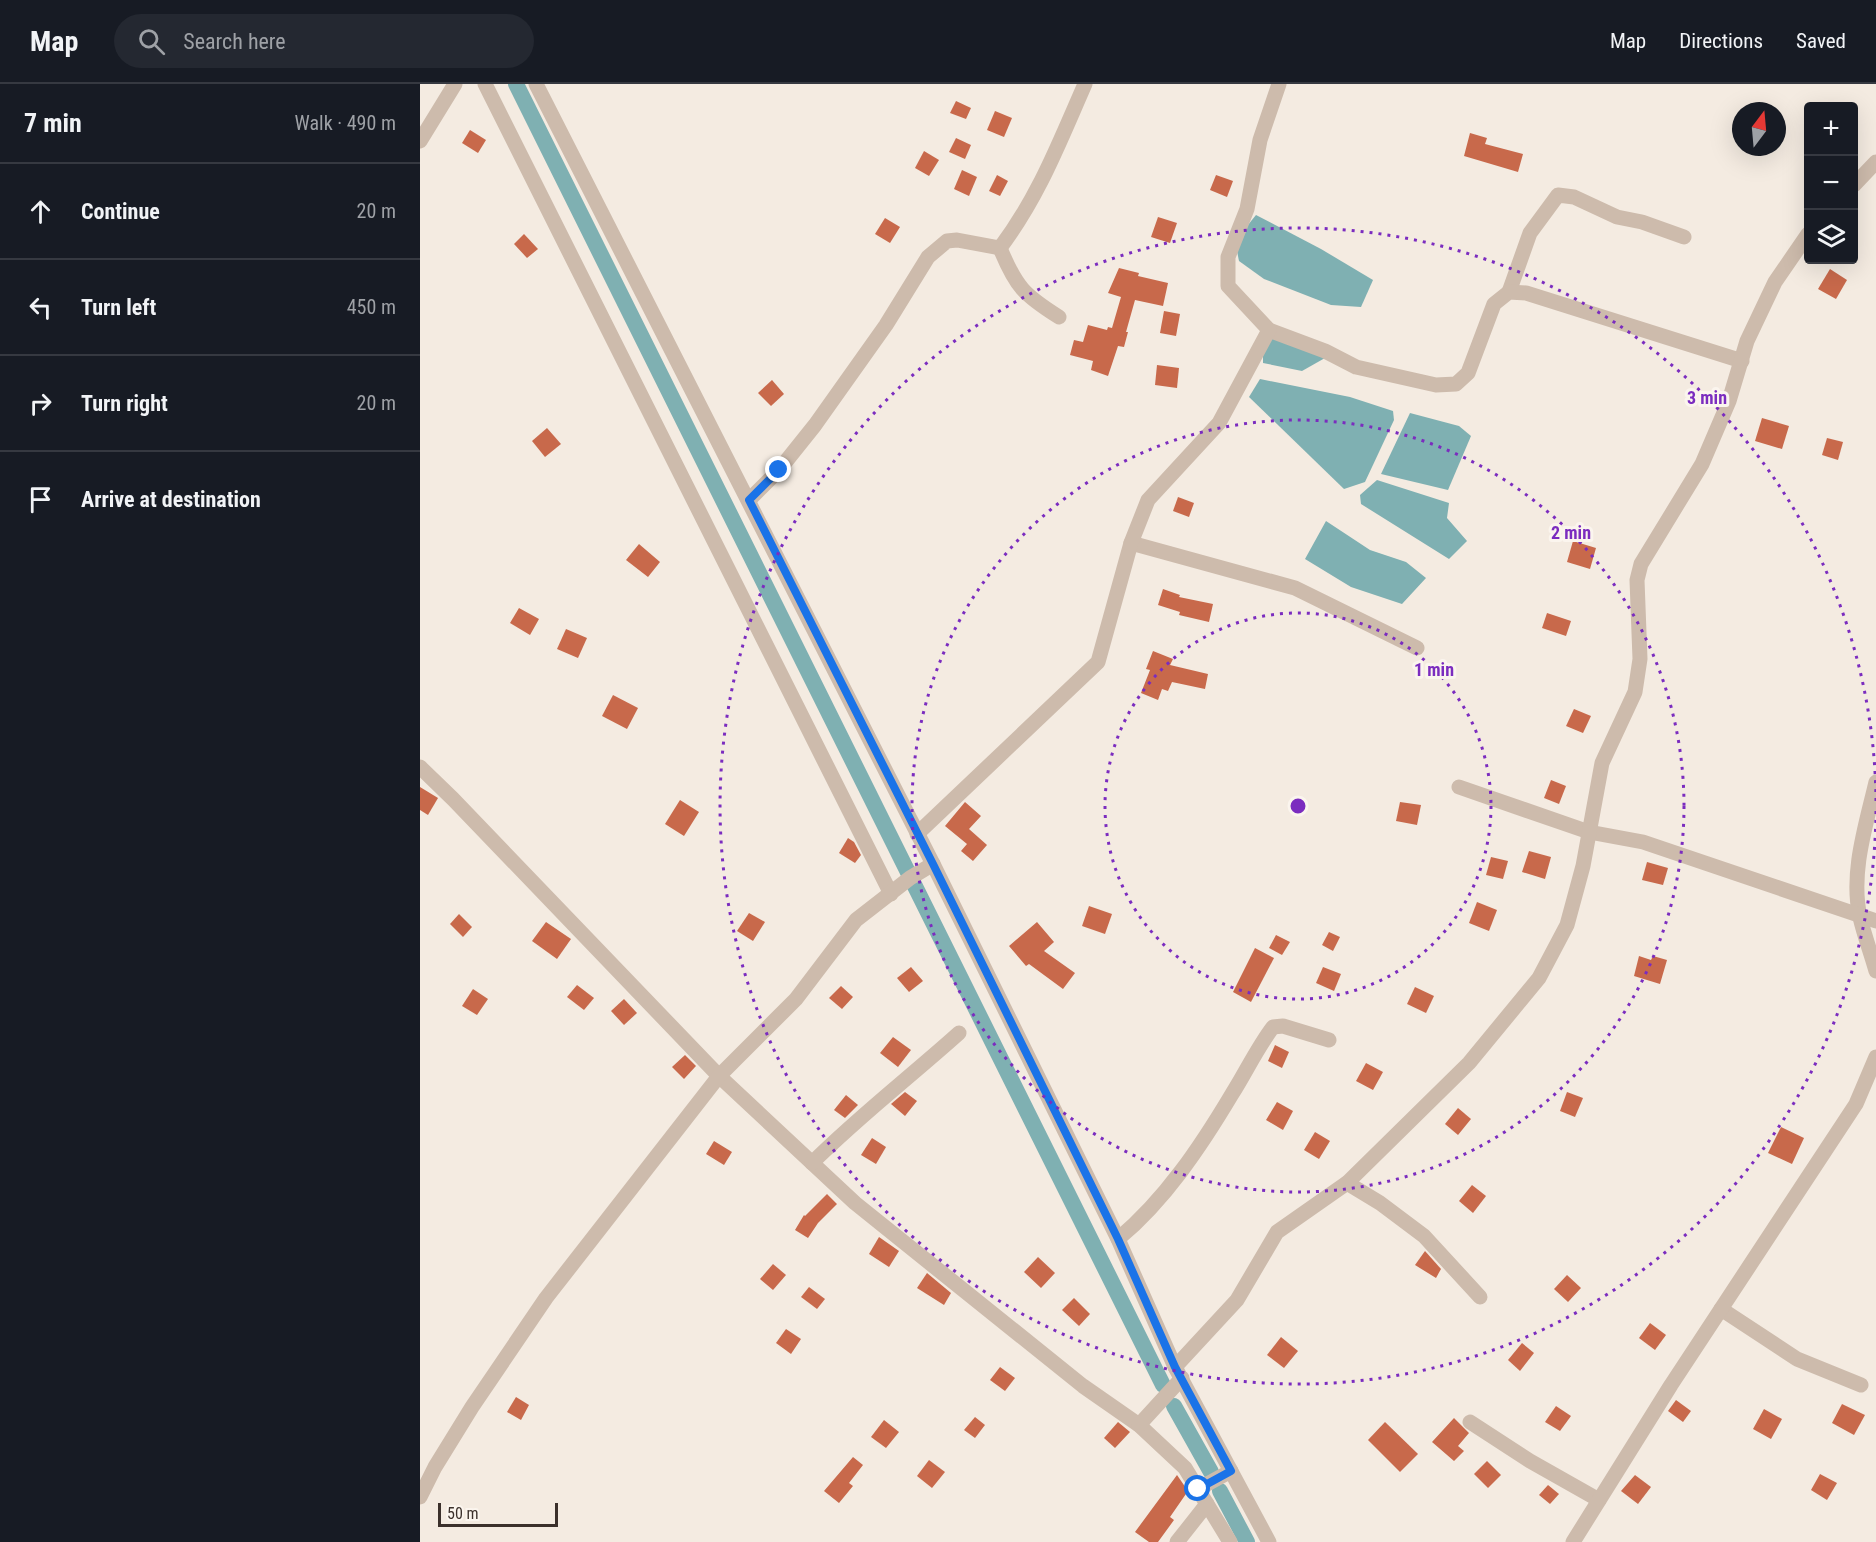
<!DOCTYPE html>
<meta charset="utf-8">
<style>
:root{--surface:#171b24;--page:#242831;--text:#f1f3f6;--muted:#9ea1a6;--line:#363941}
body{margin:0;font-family:"Roboto Condensed",sans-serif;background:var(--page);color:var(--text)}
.controls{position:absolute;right:18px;top:18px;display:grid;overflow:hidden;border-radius:6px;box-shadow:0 6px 24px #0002}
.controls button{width:54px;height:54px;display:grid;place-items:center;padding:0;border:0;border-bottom:2px solid var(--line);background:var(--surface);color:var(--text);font:30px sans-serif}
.compass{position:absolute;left:1312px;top:18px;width:54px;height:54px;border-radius:50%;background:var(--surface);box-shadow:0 6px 24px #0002;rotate:16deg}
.scale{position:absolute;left:18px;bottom:15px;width:120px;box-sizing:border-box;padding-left:6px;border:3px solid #3b302b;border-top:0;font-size:16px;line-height:21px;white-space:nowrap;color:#3b302b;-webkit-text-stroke:4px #fbf5ee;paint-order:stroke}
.stop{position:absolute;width:18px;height:18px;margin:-14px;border:4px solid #1a73e8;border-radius:50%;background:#fff}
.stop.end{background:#1a73e8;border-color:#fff;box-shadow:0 2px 6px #0008}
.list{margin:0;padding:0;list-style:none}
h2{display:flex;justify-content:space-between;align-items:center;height:78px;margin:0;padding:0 24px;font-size:26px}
h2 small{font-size:20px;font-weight:400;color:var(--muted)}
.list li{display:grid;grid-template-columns:39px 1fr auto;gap:18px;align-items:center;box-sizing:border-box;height:96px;padding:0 24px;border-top:2px solid var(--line)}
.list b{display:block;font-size:22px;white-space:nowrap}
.list em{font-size:20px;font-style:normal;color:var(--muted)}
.icon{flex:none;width:33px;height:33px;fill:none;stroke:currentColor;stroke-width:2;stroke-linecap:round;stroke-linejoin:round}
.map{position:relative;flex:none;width:1456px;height:1458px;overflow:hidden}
header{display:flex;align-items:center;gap:36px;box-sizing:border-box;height:84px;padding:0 30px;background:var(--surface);border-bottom:2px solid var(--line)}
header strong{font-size:28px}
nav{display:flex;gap:33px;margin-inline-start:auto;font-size:21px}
.search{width:420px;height:54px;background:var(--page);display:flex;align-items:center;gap:15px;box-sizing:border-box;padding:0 21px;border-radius:33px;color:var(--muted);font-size:22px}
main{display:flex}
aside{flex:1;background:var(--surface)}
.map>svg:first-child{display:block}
</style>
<header>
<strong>Map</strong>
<div class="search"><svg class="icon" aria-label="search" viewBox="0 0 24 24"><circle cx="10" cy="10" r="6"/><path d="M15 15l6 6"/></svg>Search here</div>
<nav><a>Map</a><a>Directions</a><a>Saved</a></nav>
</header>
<main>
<aside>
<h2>7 min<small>Walk · 490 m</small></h2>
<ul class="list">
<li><svg class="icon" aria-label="ahead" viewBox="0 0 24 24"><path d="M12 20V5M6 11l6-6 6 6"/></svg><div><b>Continue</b></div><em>20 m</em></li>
<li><svg class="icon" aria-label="left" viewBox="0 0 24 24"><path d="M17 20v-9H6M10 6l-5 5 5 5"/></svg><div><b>Turn left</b></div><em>450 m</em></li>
<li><svg class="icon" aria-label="right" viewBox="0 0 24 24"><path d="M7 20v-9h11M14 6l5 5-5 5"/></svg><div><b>Turn right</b></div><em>20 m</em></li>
<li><svg class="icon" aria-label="arrive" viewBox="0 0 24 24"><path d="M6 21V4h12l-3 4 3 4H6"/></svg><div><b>Arrive at destination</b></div></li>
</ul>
</aside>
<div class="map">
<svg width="1456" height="1458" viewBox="0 0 1456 1458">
<rect width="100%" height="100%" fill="#f4ebe1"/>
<!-- water -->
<g fill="#7fb0b2">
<path d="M836,131l65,34 52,31 -12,27 -30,-2 -67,-26 -25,-18 -4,-20z"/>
<path d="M856,250l49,24 -23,13 -39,-8v-17z"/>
<path d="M840,295l90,18 43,14 1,9 -29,62 -21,7 -95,-92z"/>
<path d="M990,329l49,13 12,10 -23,54 -67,-16z"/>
<path d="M957,396l72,23 -2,15 20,23 -18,18 -88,-55 -1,-9z"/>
<path d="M906,437l44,29 36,12 20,16 -24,26 -51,-17 -46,-28z"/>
</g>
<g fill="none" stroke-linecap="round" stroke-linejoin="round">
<!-- canal -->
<g stroke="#7fb0b2" stroke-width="16">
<path d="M96,0l647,1301"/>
<path d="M754,1322l37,66"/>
<path d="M800,1407l27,51"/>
</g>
</g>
<!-- building -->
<g fill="#c8694b">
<path d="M536,17l15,7 -5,11 -16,-6z"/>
<path d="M575,27l17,7 -8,19 -17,-7z"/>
<path d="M50,46l16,10 -8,13 -16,-10z"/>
<path d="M1050,49l17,5 -2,6 38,10 -5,18 -54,-16z"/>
<path d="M536,54l15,7 -6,14 -16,-7z"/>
<path d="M504,67l15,9 -10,16 -14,-8z"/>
<path d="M542,86l15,7 -8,19 -15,-7z"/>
<path d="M577,91l11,6 -8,15 -11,-5z"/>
<path d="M796,91l17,6 -6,16 -17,-7z"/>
<path d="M738,133l19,6 -7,20 -19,-6z"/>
<path d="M465,134l15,9 -10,16 -15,-9z"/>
<path d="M104,150l14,15 -11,9 -13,-14z"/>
<path d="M699,184l20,5 -1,3 30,7 -5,23 -28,-6 -9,32h2l-4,15 -6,-1 -10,30 -17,-6 2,-9 -23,-6 4,-15 9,2 5,-17 19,5 1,-3 4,1 9,-31 -13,-4z"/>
<path d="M1410,185l17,11 -11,19 -18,-10z"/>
<path d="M744,227l16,3 -4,22 -16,-3z"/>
<path d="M737,281l22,3 -2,20 -22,-3z"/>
<path d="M352,296l12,14 -13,12 -13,-13z"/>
<path d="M1342,334l27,8 -7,23 -27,-8z"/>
<path d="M127,344l14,16 -16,13 -13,-16z"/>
<path d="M1407,354l16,4 -5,18 -16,-5z"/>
<path d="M758,413l16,6 -5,14 -16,-6z"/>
<path d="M1153,457l23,7 -6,21 -23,-7z"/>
<path d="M219,460l21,18 -12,15 -22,-17z"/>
<path d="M743,505l17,6 -1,2 34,7 -4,18 -30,-7 1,-3 -22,-7z"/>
<path d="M99,524l20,11 -9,16 -20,-12z"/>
<path d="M1127,529l24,8 -5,15 -24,-8z"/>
<path d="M146,545l21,9 -9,20 -21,-9z"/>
<path d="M733,567l20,8 -3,6 38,9 -3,15 -33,-7 -4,9 -6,-2 -4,11 -17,-7 9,-23 -4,-1z"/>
<path d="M193,611l25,13 -11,21 -25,-13z"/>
<path d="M1154,625l17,7 -8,17 -17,-7z"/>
<path d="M1131,696l15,6 -7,18 -15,-6z"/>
<path d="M0,703l18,11 -10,17 -8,-5z"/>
<path d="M260,716l19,12 -15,24 -19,-12z"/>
<path d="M545,718l16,14 -12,13 18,16 -14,16 -12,-10 6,-7 -22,-18z"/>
<path d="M980,718l21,3 -4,20 -21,-4z"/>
<path d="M428,754l6,4 7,13 -6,8 -16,-10z"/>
<path d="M1109,767l22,6 -6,22 -23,-7z"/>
<path d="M1071,773l17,4 -5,18 -17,-4z"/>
<path d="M1227,778l21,6 -5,17 -21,-5z"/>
<path d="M1057,818l20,8 -8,21 -20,-8z"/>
<path d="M669,822l23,8 -7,20 -23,-8z"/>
<path d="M329,829l16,9 -12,19 -16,-10z"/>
<path d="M39,830l13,13 -9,10 -13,-13z"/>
<path d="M126,838l25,17 -14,20 -25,-18z"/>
<path d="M617,838l17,20 -10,9 31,22 -12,16 -34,-25 -3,2 -17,-20z"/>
<path d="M909,848l11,5 -7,14 -11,-6z"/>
<path d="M856,851l14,7 -8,13 -13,-7z"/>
<path d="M835,864l19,10 -23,44 -18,-10z"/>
<path d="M1219,872l12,4 2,-4 14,4 -7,24 -26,-8z"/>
<path d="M491,883l12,14 -14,11 -12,-14z"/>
<path d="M903,883l18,7 -7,17 -18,-8z"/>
<path d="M157,901l17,13 -10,12 -17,-13z"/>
<path d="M421,902l12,11 -11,12 -13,-11z"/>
<path d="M995,903l19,9 -8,17 -19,-9z"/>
<path d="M53,905l15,10 -11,16 -15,-9z"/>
<path d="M204,915l13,14 -13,12 -13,-14z"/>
<path d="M473,953l18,13 -13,17 -18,-14z"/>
<path d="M855,961l14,7 -7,16 -14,-7z"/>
<path d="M265,971l11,11 -12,13 -12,-12z"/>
<path d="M946,979l17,9 -10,18 -17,-9z"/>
<path d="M485,1008l12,9 -12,15 -14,-12z"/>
<path d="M1147,1008l16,6 -8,19 -15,-6z"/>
<path d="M426,1011l12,10 -13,13 -11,-8z"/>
<path d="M857,1018l16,9 -10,19 -17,-10z"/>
<path d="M1038,1024l13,11 -13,16 -13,-11z"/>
<path d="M1361,1043l23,11 -12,26 -24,-11z"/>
<path d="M895,1048l15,9 -11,18 -15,-9z"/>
<path d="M452,1054l14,9 -10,17 -15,-9z"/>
<path d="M294,1057l18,11 -8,13 -18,-11z"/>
<path d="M1052,1101l14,11 -13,17 -14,-12z"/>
<path d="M407,1110l10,10 -19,19 -10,15 -13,-8 9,-15 1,1z"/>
<path d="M459,1153l20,14 -10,16 -20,-13z"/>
<path d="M1005,1167l16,18 -5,9 -21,-13z"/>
<path d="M618,1173l17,16 -14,15 -17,-16z"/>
<path d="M353,1180l13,11 -13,15 -13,-11z"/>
<path d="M507,1189l24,20 -7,12 -27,-17z"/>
<path d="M1147,1191l14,13 -13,14 -14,-13z"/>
<path d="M389,1203l16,12 -8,10 -16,-12z"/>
<path d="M654,1214l16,16 -11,12 -17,-16z"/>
<path d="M1230,1239l16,12 -11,15 -16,-12z"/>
<path d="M366,1245l15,10 -10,15 -15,-11z"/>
<path d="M861,1253l17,14 -14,17 -17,-13z"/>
<path d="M1102,1259l12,10 -14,18 -12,-11z"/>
<path d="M580,1283l15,11 -10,13 -15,-11z"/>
<path d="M96,1313l13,8 -8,15 -14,-8z"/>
<path d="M1256,1316l15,11 -8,11 -15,-11z"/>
<path d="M1422,1320l23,11 -11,20 -22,-12z"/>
<path d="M1136,1322l15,10 -11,15 -15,-9z"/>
<path d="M1344,1325l18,10 -11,20 -18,-10z"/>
<path d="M555,1333l10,8 -10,13 -11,-8z"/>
<path d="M1034,1334l15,15 -11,13 6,5 -10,10 -22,-19z"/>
<path d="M464,1336l15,12 -13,16 -15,-11z"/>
<path d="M698,1338l12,10 -15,16 -11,-10z"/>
<path d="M965,1338l33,32 -18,18 -32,-32z"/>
<path d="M433,1373l10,8 -14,18 4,3 -14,17 -15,-12z"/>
<path d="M509,1376l16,12 -13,16 -15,-12z"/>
<path d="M1067,1377l14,14 -13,13 -14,-14z"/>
<path d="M1400,1390l17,9 -10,17 -16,-10z"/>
<path d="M757,1391l11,16 -18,26 4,3 -16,22h-9l-14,-10z"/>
<path d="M1215,1391l16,12 -13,17 -17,-13z"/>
<path d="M1128,1401l11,9 -9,10 -11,-9z"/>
</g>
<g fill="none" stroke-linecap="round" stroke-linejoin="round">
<!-- minor -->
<g stroke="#cdbbac" stroke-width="15">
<path d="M65,0l406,810"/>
<path d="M116,0l397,780 185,375 57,128 94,175"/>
<path d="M0,57l35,-57"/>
<path d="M1434,101l22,-23"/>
<path d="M580,164c16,39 24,47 59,69"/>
<path d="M1089,208l21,-59 28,-38 16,2 43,20 25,5 42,15"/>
<path d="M849,246l56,21 31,16 80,18 20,-1 12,-11 26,-69 15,-12 17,1 216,68"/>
<path d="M329,416l30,-30 36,-45 71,-100 42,-68 19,-16 10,-1 43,8c39,-52 59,-105 85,-164"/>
<path d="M711,459l164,45 122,60"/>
<path d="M0,683l33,32 266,277 136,127 228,183 56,39 46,43 45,74"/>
<path d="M1456,698c-10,43 -26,91 -16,135 4,18 11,36 16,54"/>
<path d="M1039,703l130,45 54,10 233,79"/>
<path d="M497,750l181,-172 33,-119 17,-43 71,-77 50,-93 -41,-44v-29l19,-48 13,-69 19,-56"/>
<path d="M392,1079c46,-46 98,-86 147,-130"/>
<path d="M927,1099l33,20 44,33 56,61"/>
<path d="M698,1155c47,-39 83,-93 114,-145 14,-22 25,-46 41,-67l10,-1 46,14"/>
<path d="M1301,1225l76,50 64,26"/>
<path d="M755,1283l62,-67 40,-68 70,-49 122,-120 70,-85 28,-53 16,-59 19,-103 33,-71 5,-33 -3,-79 4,-16 61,-100 27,-63 18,-60 28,-59 33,-48"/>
<path d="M1050,1338l60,39 69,39"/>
<path d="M719,1341l43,-47"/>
<path d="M778,1405l33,-18"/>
<path d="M0,1413l15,-30 37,-60 74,-109 173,-222 77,-77 60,-79 54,-42 23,-14"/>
<path d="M757,1458l30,-38"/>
<path d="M1153,1458l98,-157 185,-281 20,-47"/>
</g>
</g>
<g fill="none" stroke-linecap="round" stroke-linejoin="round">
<!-- route -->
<path stroke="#1a73e8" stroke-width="8" d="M359,386l-30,30 184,364 185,375 57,128 56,104 -33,18"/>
</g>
<!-- distance rings -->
<g fill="none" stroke="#7b2cbf" stroke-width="3" stroke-dasharray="3 6">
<circle cx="878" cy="722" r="193"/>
<circle cx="878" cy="722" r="386"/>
<path d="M1456 727A578 578 0 1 1 1456 717"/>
</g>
<circle cx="878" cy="722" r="9" fill="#7b2cbf" stroke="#fbf5ee" stroke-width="3"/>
<g font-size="18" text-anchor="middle" font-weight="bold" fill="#7b2cbf" stroke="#fbf5ee" stroke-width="6" stroke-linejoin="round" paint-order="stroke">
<text x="1287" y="320">3 min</text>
<text x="1151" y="455">2 min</text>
<text x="1014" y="592">1 min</text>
</g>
</svg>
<div class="controls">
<button>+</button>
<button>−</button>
<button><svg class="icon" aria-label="layers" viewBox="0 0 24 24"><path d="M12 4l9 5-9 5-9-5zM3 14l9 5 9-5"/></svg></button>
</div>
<svg class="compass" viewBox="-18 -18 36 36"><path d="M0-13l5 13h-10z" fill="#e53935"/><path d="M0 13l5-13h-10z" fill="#9ea1a6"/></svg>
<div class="scale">50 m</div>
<div class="stop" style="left:778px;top:1405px"></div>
<div class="stop end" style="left:359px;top:386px"></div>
</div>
</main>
